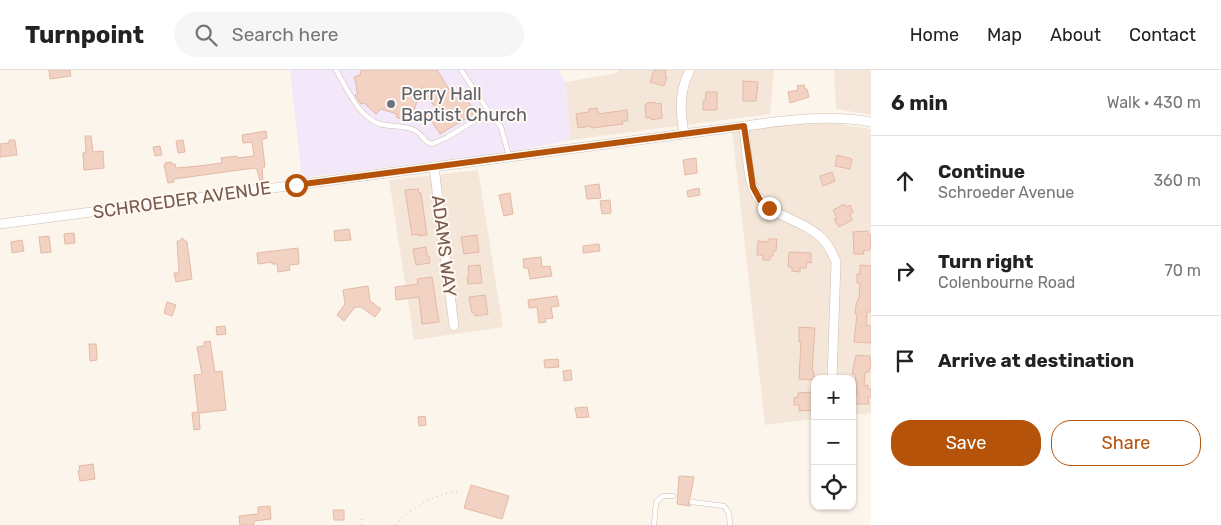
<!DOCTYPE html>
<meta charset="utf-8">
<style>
:root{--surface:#fff;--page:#f6f6f6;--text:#222;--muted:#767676;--line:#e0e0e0;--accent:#b45309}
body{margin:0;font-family:Rubik,sans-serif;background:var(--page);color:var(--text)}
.controls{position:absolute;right:15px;bottom:15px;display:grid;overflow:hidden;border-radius:10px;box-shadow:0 1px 4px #0004}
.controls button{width:45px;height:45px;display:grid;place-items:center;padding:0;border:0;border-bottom:1px solid var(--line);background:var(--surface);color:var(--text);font:25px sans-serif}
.stop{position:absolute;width:15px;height:15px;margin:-11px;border:4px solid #b45309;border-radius:50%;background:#fff}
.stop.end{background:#b45309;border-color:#fff;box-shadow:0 1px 5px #0008}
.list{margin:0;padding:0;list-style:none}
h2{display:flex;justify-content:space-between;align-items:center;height:65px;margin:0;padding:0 20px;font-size:21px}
h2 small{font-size:16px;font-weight:400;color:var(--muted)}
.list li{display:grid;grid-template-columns:32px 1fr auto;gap:15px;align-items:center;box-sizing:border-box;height:90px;padding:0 20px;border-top:1px solid var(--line)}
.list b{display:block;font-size:19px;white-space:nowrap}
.list p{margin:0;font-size:16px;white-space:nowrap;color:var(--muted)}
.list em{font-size:16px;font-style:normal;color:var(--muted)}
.actions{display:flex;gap:10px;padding:15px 20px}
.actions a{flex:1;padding:11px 0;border:1px solid var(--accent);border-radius:20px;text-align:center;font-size:18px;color:var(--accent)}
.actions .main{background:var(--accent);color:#fff}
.icon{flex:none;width:28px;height:28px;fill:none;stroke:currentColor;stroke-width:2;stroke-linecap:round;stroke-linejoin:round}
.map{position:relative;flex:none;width:871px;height:455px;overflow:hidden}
header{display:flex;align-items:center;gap:30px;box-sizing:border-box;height:70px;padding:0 25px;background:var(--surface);border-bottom:1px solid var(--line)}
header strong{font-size:24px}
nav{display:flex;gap:28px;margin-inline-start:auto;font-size:18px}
.search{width:350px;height:45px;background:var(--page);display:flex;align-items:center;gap:12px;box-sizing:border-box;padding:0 18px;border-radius:28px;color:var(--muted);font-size:19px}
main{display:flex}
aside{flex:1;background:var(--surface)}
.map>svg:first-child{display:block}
</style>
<header>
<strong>Turnpoint</strong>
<div class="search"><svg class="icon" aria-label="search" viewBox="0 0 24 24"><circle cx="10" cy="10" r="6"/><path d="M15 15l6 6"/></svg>Search here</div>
<nav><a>Home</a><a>Map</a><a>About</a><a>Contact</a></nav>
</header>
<main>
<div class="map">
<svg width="871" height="455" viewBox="0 0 871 455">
<rect width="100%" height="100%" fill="#fcf5eb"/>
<!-- residential -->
<g fill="#f4e7da">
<path d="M618,0h156l-4,44 -200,26 -4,-58 51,-9z"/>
<path d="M834,0h37v45l-35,-6z"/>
<path d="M833,53l38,6v284l-19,2v-36h-37v40l-50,6 -33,-294 38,-6z"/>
<path d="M478,100l25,157 -89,13 -25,-160z"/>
</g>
<!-- education -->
<path fill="#f2e8f9" d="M290,0h268l8,12 4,58 -47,10 -221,28z"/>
<!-- building -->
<g fill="#f2d3c3" stroke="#e4b9a4">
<path d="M49,0h21l1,6 -21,3z"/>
<path d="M361,0h76l18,29 9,-5 11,19 -35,21 -12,-18 9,-5 -15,-24 -12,35 -14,-5 1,-3 -16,-5 -5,5 -12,-11 -3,1 -6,-9 3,-2 -2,-4 1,-1 -3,-11 6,-2z"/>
<path d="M654,0h12l-1,7h2l-3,9 -14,-4z"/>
<path d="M743,11l15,1 -2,19h-13z"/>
<path d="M804,15l1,4h2l2,8 -19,6 -2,-11 10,-2 -1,-4z"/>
<path d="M706,22h11v18h-14v-9h2z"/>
<path d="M655,32v2l6,-1 1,15 -11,2v-3l-5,1 -1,-13 2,-1v-1z"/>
<path d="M597,38l1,6 29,-4 1,11h-6l1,3 -31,4 -1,-2 -13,2 -2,-14 13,-2v-3z"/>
<path d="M266,61l1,7 -4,1 -1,2 3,26h-3l1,14h-3l-3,-12 -3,-1 -80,11v3l-6,1 -4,-18h2l-1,-2 6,-1 1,2h3l1,4 23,-2 23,-3 -1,-5 16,-2 1,2 15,-2 1,-1 -2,-13 -9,1 -1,-8z"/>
<path d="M85,66h6l2,16 10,-1 1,17 -20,2 -1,-17 3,-1z"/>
<path d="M9,70h6l2,15 -17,2v-13l9,-1z"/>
<path d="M183,70l2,12 -7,1 -2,-12z"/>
<path d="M160,76l2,9 -7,1 -2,-9z"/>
<path d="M837,85l15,4 -2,10 -15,-3z"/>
<path d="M696,88l1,15 -12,2 -2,-15z"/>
<path d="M832,102l3,9 -12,5 -3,-10z"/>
<path d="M599,114l2,14 -14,1 -2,-13z"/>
<path d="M699,118l1,7 -12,2 -1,-6z"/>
<path d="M418,119l1,4h2l6,42 -8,1v-2l-7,1 -7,-45z"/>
<path d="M510,123l3,21 -9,2 -5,-21z"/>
<path d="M610,130l1,13 -9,1 -2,-13z"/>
<path d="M844,134l2,3 4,-2 3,7 -3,2 2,6 -13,7 -5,-8 3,-1 -4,-8z"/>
<path d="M349,159l2,11 -16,1 -1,-10z"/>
<path d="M868,161l1,4h2l-1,15 -7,1 1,3h-10l-1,-22z"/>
<path d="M74,163l1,10 -10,1 -1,-10z"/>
<path d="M477,165l2,17 -15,2 -3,-17z"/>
<path d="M49,166l2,16 -10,1 -2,-16z"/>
<path d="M182,168l5,4 5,37 -16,3 -2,-9h5l-2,-32h3z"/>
<path d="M768,169h9l-1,12h-3v5h-3v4h-7v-5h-6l1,-14 10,1z"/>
<path d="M22,170l2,11 -12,2 -1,-11z"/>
<path d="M599,174l1,7 -17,2v-7z"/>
<path d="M426,177l1,9h2l1,7 -14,2 -3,-16z"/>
<path d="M298,178l1,16 -10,1 1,5 -12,2 -1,-8h-5v-2l-14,2 -1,-11z"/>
<path d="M789,182l22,1v10l-4,-1 -1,6h-6v4l-8,-1v-4h-4z"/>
<path d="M541,187l1,10 8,-1 2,10 -22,3 -2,-11h-4l-1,-9z"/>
<path d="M480,195l2,18 -14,1 -1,-7 2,-1 -1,-10z"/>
<path d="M860,195l11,1v46h-4l-1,13 5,1v17l-17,-1 3,-28h-2l1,-9 2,-6h1l1,-15 -3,-1v-9h3z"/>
<path d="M432,207l7,45 -17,2 -3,-27 -23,3 -1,-13 23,-3 -1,-5z"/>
<path d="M368,216l2,15 11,8 -6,8 -14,-10h-6l-11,14 -7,-6 8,-11 -2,-14z"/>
<path d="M485,225l3,19 -13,2v-3h-3l-3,-16z"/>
<path d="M557,226l2,10 -8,1 2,11 -8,1 1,3 -7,1 -2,-16 -8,1 -1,-8z"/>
<path d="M167,232l9,3 -4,11 -8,-3z"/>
<path d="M225,256l1,8 -9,1 -1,-8z"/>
<path d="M799,257l16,1 -3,43h2v9l-15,-1 2,-37h-2z"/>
<path d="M210,271l5,31 7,-1 4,39 -27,3 1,16 -6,1 -2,-17 6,-1 -4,-37 8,-1 -5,-27 7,-1v-4z"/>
<path d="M89,274h7l1,16 -7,1z"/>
<path d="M856,285l14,1 1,13h-2v3h-4l-1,14 4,-1v4h3v8h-3l1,7h-16v-9h3l1,-5 -2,-16h-3z"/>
<path d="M558,289l1,8 -14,1 -1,-8z"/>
<path d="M571,300l1,10 -8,1 -1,-10z"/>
<path d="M814,322l1,18 -16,1v-6h-5v-7l4,-1v-4z"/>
<path d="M587,337l2,10 -12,1 -2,-10z"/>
<path d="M425,346l1,9 -7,1 -1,-9z"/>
<path d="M93,394l2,15 -15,2 -2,-10h2l-1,-5z"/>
<path d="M679,406l15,1 -4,21 -2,3 2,5 -13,-2z"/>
<path d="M471,415l38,11 -7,23 -38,-11z"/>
<path d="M270,436l1,13 -17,2v4h-14l-1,-9 19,-2v-7z"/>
<path d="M333,440h11v10h-10z"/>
</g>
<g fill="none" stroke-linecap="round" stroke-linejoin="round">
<defs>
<g id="lane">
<path d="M336,0c11,18 22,47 44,54 11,3 23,1 34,6 8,3 9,12 18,14l14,-6 43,-26"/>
<path d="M461,0l28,42 12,15 8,29"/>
<path d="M692,432l32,4 5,7 1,12"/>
<path d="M654,455l2,-23 7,-6h10"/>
</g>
<g id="street">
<path d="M744,56c2,17 3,46 9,62 11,27 43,29 64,46 10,7 15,18 19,28l-4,117"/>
<path d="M684,63c-4,-22 -5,-42 6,-63"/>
<path d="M434,97l20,159"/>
<path d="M0,154l714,-94c51,-6 106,-18 157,-8"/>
</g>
</defs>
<!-- lane casing -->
<use href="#lane" stroke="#cfbdb0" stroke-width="5.5"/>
<!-- street casing -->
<use href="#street" stroke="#cfbdb0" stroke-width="10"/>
<!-- path -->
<g stroke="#d7b6a6" stroke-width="1" stroke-dasharray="1 4" stroke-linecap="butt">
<path d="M362,455v-10"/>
<path d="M396,455c11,-16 45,-35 64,-33"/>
</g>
<!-- lane -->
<use href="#lane" stroke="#fff" stroke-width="4.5"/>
<!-- street -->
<use href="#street" stroke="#fff" stroke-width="9"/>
</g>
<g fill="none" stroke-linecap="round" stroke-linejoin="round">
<!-- route -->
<path stroke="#b45309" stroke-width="6" d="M296,115l448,-59 9,61 7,13 9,8"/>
</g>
<!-- markers -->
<circle fill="#6b7280" stroke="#fff9f2" stroke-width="2" cx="391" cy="34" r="5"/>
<g text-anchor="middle" stroke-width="4" stroke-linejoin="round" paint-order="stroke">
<!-- worship labels -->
<g font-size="18" fill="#5b616d" stroke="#fff9f2" text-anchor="start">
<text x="401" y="30">Perry Hall<tspan x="401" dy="21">Baptist Church</tspan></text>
</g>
<!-- street labels -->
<g font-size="18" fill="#785b4e" stroke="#fff9f2">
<text transform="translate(182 130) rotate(-8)" y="6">SCHROEDER AVENUE</text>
<text transform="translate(444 176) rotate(83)" y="6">ADAMS WAY</text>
</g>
</g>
</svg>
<div class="controls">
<button>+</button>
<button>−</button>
<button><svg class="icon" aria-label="locate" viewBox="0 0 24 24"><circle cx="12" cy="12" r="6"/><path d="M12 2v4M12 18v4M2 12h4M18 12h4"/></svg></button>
</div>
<div class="stop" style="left:296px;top:115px"></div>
<div class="stop end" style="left:769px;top:138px"></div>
</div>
<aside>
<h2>6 min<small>Walk · 430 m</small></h2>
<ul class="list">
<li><svg class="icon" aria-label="ahead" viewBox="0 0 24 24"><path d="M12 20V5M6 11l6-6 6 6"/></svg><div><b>Continue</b><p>Schroeder Avenue</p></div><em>360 m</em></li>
<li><svg class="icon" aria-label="right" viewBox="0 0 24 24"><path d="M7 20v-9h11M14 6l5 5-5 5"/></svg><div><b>Turn right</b><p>Colenbourne Road</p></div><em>70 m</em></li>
<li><svg class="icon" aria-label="arrive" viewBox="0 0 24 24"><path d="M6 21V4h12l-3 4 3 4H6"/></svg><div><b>Arrive at destination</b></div></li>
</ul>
<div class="actions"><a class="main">Save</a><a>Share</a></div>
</aside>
</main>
